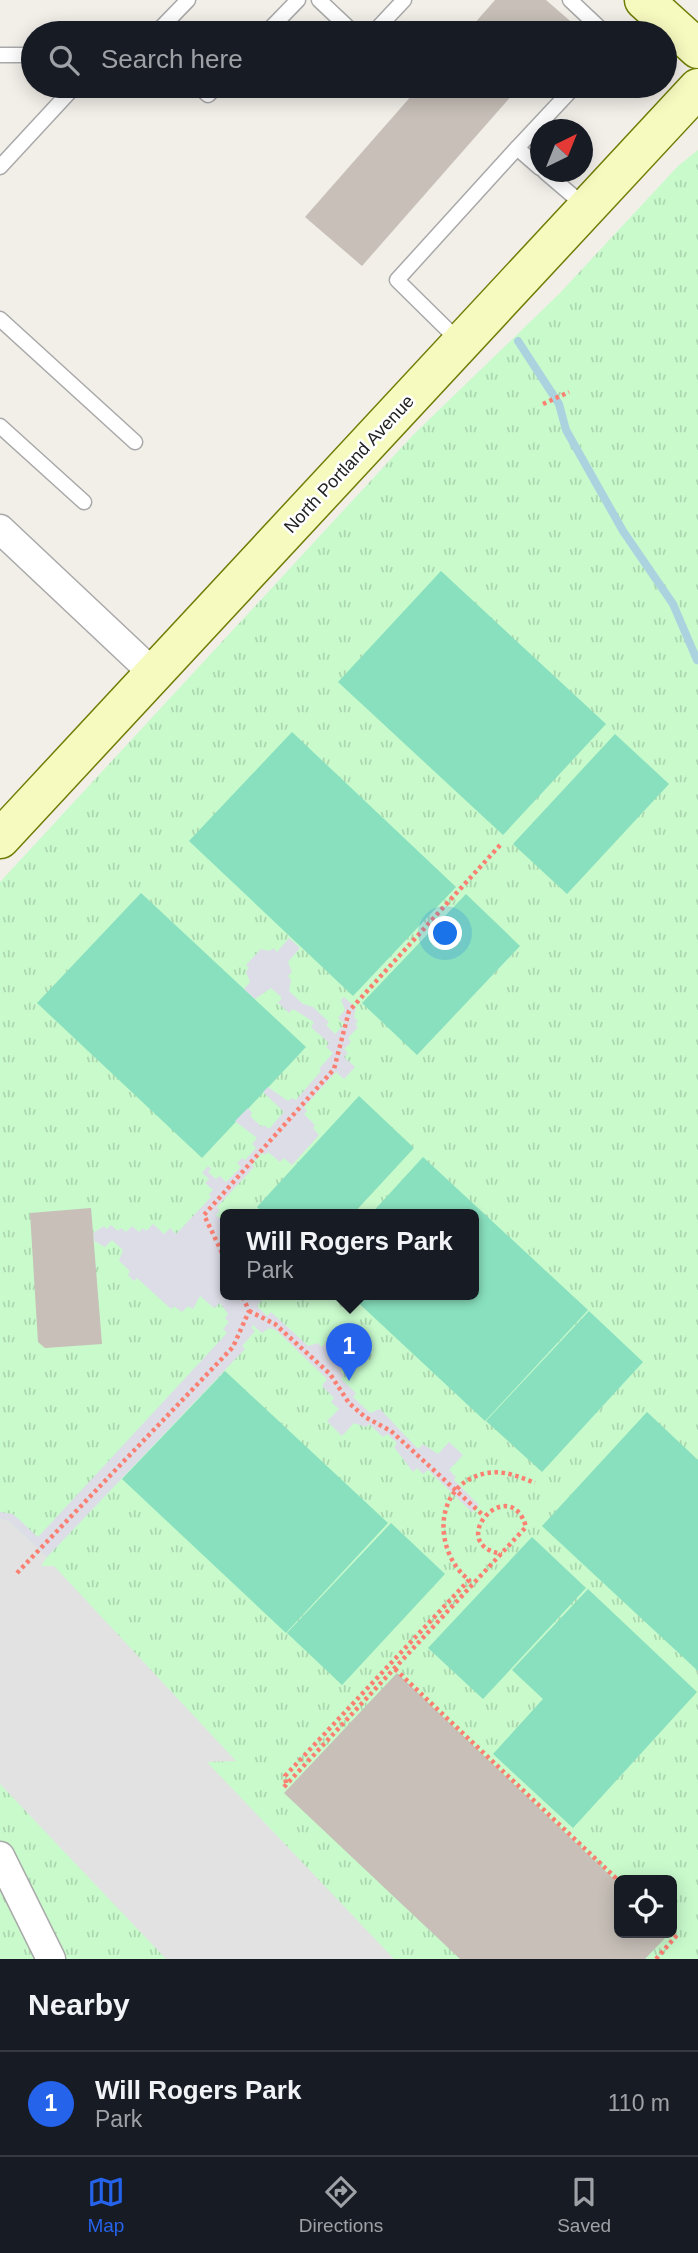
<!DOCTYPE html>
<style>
:root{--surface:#171b24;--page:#20242c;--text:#f1f3f6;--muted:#9ea1a6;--line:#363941;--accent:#2563eb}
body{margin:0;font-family:Helvetica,sans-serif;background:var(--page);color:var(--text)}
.controls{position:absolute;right:21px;bottom:21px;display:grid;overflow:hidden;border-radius:10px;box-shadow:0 4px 18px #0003}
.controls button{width:63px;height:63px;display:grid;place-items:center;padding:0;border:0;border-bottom:2px solid var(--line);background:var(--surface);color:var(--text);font:35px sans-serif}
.compass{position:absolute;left:530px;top:119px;width:63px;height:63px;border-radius:50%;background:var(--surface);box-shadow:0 4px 18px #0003;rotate:43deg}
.you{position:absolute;left:446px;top:934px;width:24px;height:24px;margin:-18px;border:5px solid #fff;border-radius:50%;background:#1a73e8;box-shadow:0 0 0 10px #1a73e833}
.badge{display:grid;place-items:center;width:46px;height:46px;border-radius:50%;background:var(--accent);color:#fff;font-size:23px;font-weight:700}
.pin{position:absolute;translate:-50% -58px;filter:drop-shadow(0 2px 4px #0008)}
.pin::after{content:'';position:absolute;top:37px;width:24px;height:21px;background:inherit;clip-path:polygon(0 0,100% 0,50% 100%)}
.popup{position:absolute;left:220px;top:1209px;width:259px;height:91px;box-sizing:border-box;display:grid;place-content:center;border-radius:10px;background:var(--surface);filter:drop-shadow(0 2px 5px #0005);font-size:23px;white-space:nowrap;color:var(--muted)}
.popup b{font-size:26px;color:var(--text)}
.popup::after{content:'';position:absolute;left:50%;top:100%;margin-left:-14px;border:14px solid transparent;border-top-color:var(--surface)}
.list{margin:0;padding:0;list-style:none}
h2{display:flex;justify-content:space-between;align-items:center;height:91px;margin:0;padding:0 28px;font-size:30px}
h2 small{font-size:23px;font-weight:400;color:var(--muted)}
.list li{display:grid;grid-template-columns:46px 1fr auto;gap:21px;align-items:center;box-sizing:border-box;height:105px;padding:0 28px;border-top:2px solid var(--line)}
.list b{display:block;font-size:26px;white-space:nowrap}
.list p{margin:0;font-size:23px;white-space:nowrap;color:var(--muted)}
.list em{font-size:23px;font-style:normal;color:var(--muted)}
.icon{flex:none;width:38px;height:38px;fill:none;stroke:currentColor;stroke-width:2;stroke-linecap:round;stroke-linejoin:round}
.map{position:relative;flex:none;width:698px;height:1959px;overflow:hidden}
.search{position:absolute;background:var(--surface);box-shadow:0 4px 18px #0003;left:21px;right:21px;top:21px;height:77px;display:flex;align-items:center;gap:18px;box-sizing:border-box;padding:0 24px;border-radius:38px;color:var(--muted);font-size:26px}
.sheet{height:196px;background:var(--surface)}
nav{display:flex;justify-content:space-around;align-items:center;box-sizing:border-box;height:98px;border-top:2px solid var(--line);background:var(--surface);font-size:19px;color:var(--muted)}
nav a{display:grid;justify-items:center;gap:4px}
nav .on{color:var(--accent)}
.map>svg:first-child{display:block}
</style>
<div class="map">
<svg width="698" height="1959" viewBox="0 0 698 1959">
<defs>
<pattern id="park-tufts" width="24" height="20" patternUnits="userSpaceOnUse" patternTransform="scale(1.75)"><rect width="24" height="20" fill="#c8facc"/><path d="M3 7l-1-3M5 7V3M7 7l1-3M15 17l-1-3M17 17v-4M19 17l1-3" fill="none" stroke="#acd6af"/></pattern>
</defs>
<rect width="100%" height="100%" fill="#f2efe9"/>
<!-- park -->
<path fill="url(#park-tufts)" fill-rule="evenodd" d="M698,150v1809h-698v-1077l414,-448 145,-140 119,-128zM225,1215h248v80h-248zM619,1880h53v53h-53z"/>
<!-- pitch -->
<g fill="#88e0be">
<path d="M441,571l165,153 -103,111 -165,-153z"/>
<path d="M292,732l164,155 -103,109 -164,-155z"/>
<path d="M615,734l54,50 -102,110 -54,-50z"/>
<path d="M141,893l165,154 -104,111 -165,-155z"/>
<path d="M466,894l54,52 -103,109 -55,-52z"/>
<path d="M359,1096l55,52 -62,67h-87l-8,-8z"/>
<path d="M423,1157l165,153 -103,111 -135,-126h123v-80h-103z"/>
<path d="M589,1311l54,51 -101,110 -56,-51z"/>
<path d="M225,1371l163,152 -102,110 -164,-154z"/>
<path d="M647,1412l51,48v211l-156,-145z"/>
<path d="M391,1523l54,51 -103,111 -55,-52z"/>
<path d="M532,1537l54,51 -103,111 -55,-51z"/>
<path d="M588,1589l109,103 -124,136 -80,-74 50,-55 -31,-29z"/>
</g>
<!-- parking -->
<path fill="#e2e2e2" d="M0,1519l9,2 38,36 -6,9h13l182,195 -29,1 187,197h-228l-166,-175z"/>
<!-- plaza -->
<path fill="#dddde8" d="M289,938l11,10 -12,14 4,10 -4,4 3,4 -2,11 14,13 10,3 16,15 -3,3 9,9 10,-10 -7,-6 7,-8 -4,-10 3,-3 12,11 -2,9 4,4 -3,3 3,3 -10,11 3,4 -7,7 4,4 -4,4 11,10 -11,12 -8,-7 -32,35 3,4 -3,3 11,11 -2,3 6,7 -27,30 -8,-7 -4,4 -12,-10 -3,3 -3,-2 -10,11 2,3 -37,40 3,4 -4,4 9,8v72h41l-9,11 10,10 4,-4 37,34 10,-3 4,4 17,-19 15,14 -17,19 6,6 -3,4 4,4 -3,4 15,14 -3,4 17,16 10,-4 38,40 5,-5 15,10 11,-12 14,13 -14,15 7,7 -2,3 25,25 -7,7 -44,-42 -5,4 -6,-6 -4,4 -19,-25 3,-4 -10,-9 -4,3 -14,-13 -3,3 -12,-4 -12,13 -15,-15 12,-12 -8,-7 3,-4 -12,-12 5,-7 -50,-48 -7,-3 -8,5 -9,-8 -2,3 4,3 -13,15 3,3 -198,208 -38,-36 -9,-2v-7l13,2 25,23 189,-204 -4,-4 6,-7 -4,-4 3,-4 -8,-11 -6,5 -14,-12 -7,13 -5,-3 -6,6 -8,-6 -3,3 -34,-31 -3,3 -6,-6 2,-4 -11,-10 4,-11 -11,-10 -7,7 -11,-6 -1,-8 11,-7 3,3 4,-4 7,6 3,-3 5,4 6,-6 7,6 4,-4 3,3 7,-7 11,10 6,-6 6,6 35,-37 -2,-3 4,-4 -8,-7 4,-4 -7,-6 6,-7 3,3 -3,3 8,7 4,-3 6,6 15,-15 -4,-4 5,-5 3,2 11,-12 -4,-4 5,-6 -22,-17 13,-13 4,5 -2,3 12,11 2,-2 5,4 15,-17 -21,-20 5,-5 20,14 4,-3 4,2 25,-29 -2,-2 14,-16 -7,-6 3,-4 -18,-16 3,-5 -21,-13 -4,4 -11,-10 4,-5 -11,-10 -16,11 -11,-10 6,-7 -4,-10 3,-4 -3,-3 15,-16 9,2 3,-3 4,4z"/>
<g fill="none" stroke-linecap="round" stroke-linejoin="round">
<!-- stream -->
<path stroke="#aad3df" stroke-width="8" d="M518,341l41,63 7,26 57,101 50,73 24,56"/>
</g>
<!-- building -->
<g fill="#c7bfb8">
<path d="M495,0h51l38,33h-118z"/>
<path d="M420,86h100l-158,180 -57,-49z"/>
<path d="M91,1208l11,136 -57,4 -7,-6 -8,-129z"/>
<path d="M397,1673l222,211v49h51l-25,26h-185l-176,-166z"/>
</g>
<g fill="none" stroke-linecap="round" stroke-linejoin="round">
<defs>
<g id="lane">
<path d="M319,0l35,33"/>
<path d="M570,0l35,33"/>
<path d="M156,33l32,-33"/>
<path d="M266,33l32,-33"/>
<path d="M373,33l31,-33"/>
<path d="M0,55h33"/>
<path d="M198,86l10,9 9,-9"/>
<path d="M0,167l75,-81"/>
<path d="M540,168l-23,-20 58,-62"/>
<path d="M545,172l41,35"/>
<path d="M0,319l135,123"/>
<path d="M461,343l-64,-63 120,-132"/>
<path d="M0,426l84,76"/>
</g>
<g id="street">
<path d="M0,529l154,145"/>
<path d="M0,1856l51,103"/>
</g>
<g id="secondary">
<path d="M644,0l54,49"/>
<path d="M0,839l698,-751"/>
</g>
</defs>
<!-- lane casing -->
<use href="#lane" stroke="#a9a9a9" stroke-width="17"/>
<!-- street casing -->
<use href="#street" stroke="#a9a9a9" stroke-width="31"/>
<!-- secondary casing -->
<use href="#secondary" stroke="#707d05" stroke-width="41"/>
<!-- path -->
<g stroke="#fa8072" stroke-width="4.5" stroke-dasharray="3.5 3.5" stroke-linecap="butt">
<path d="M543,404l26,-12"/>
<path d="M225,1259l-21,-44 130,-146 15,-58 153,-168"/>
<path d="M249,1311l26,13 55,50 19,29 16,14 26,14 93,85"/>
<path d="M17,1573l216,-226 16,-36 -7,-16"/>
<path d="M395,1669l224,212"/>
<path d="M286,1783l-1,-7 184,-196c-37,-29 -36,-97 18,-107 17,-3 33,4 48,10"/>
<path d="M284,1787l242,-260c-16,-56 -83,17 -24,27"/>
<path d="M656,1959l21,-24 -5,-4"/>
</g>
<!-- lane -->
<use href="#lane" stroke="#fff" stroke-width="14"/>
<!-- street -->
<use href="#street" stroke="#fff" stroke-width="28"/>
<!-- secondary -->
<use href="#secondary" stroke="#f7fabf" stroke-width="38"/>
</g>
<g text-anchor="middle" stroke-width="5" stroke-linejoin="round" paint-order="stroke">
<!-- street labels -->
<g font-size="18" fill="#222" stroke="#fff">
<text transform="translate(349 464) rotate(-47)" y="6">North Portland Avenue</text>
</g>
</g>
</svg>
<div class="controls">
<button><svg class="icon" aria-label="locate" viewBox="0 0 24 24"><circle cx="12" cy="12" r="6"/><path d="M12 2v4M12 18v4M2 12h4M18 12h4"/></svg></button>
</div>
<svg class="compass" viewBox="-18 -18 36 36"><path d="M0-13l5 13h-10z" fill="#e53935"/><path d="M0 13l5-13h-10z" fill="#9ea1a6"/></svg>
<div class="you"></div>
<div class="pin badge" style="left:349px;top:1381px">1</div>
<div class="popup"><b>Will Rogers Park</b>Park</div>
<div class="search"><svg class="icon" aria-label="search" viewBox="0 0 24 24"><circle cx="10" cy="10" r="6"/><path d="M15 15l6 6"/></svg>Search here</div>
</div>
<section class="sheet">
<h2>Nearby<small></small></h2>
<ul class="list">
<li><span class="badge">1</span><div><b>Will Rogers Park</b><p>Park</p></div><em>110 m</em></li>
</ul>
</section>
<nav>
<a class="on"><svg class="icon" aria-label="map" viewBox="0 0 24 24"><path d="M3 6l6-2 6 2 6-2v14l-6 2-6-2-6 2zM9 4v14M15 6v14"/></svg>Map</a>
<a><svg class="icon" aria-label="directions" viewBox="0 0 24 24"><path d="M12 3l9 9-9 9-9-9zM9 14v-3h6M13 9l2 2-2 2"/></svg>Directions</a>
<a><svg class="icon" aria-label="saved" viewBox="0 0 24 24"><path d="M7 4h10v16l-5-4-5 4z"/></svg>Saved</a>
</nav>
